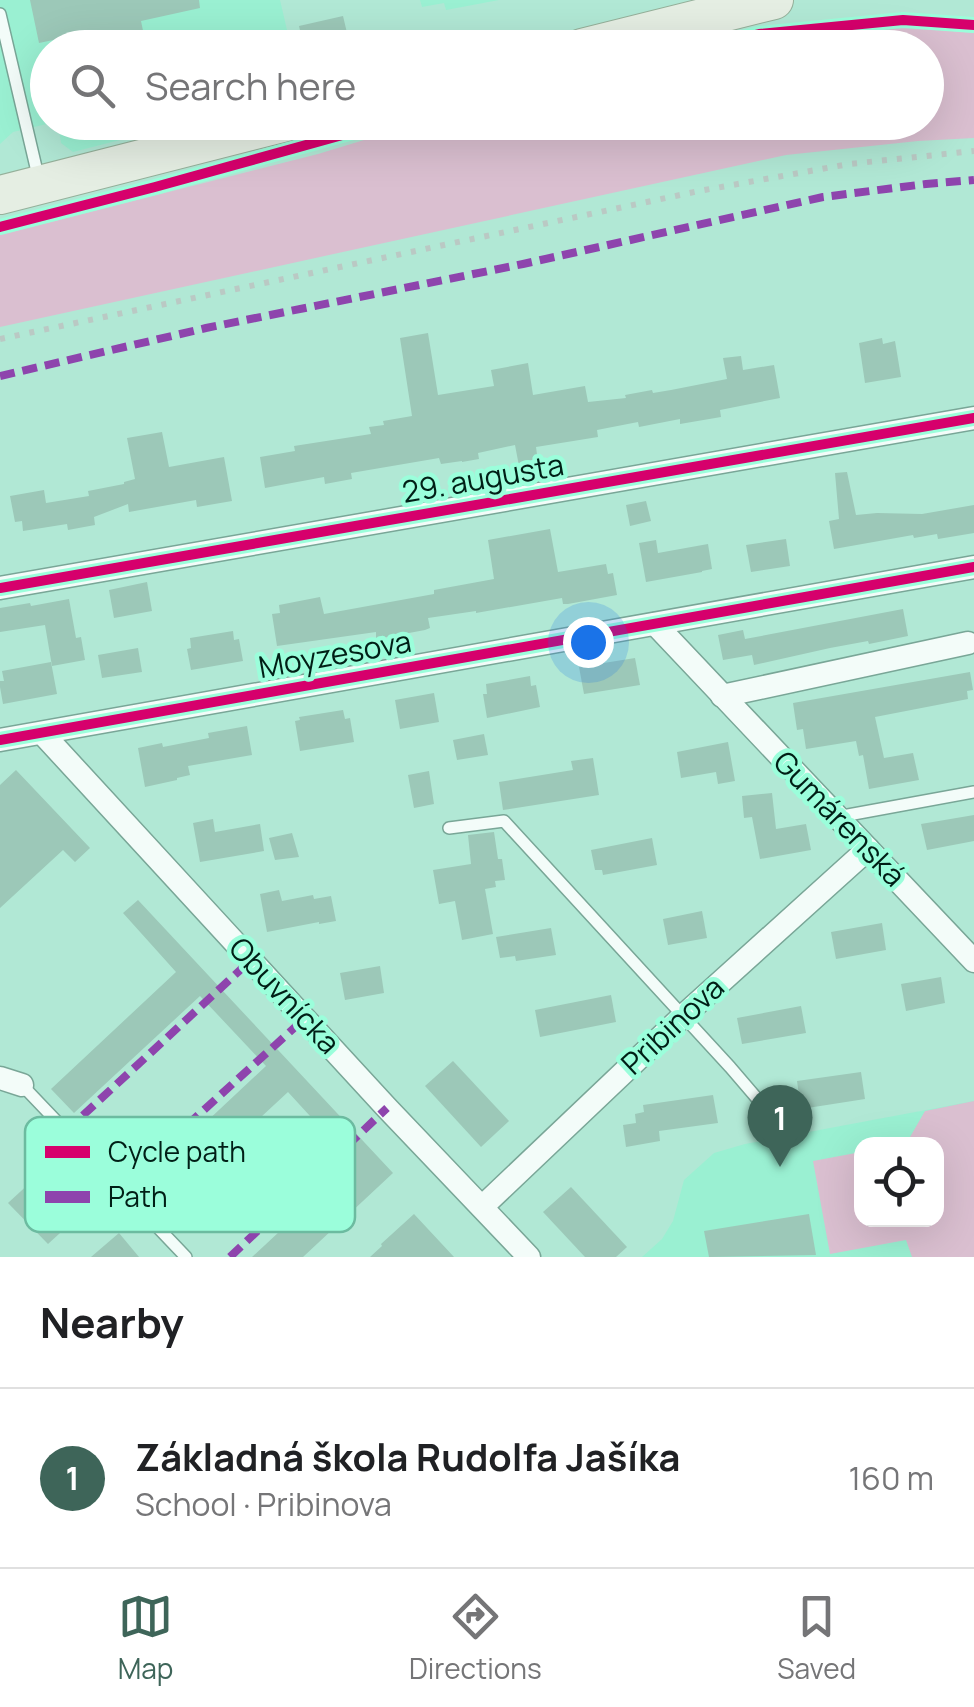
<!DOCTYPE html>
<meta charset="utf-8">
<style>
:root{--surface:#fff;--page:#f6f6f6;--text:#202124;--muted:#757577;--line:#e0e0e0;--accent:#3e6559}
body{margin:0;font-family:Manrope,sans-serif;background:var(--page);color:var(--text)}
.controls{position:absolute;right:30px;bottom:30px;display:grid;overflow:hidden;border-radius:20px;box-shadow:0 10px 40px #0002}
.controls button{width:90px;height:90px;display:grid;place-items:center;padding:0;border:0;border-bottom:2px solid var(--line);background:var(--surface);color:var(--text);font:50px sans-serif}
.you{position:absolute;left:588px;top:642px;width:35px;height:35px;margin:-25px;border:8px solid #fff;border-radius:50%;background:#1a73e8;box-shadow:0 0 0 15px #1a73e833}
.badge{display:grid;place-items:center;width:65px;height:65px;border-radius:50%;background:var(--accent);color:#fff;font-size:32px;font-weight:700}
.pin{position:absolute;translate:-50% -82px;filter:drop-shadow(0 2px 5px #0008)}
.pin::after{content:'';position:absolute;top:52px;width:35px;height:30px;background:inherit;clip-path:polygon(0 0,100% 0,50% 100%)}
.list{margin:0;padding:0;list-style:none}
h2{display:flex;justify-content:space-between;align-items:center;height:130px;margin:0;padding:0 40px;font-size:42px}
h2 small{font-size:32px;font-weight:400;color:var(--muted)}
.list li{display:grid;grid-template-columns:65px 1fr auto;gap:30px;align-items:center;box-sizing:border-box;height:180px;padding:0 40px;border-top:2px solid var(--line)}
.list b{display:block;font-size:38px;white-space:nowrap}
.list p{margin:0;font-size:32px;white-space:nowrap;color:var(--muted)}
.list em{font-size:32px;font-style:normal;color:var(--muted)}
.icon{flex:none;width:55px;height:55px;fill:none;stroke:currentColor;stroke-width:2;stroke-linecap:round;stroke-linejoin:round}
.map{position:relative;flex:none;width:974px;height:1257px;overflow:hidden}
.search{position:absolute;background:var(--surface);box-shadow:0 10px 40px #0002;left:30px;right:30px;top:30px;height:110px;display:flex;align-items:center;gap:25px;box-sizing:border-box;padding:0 35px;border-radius:55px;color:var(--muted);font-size:38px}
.sheet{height:310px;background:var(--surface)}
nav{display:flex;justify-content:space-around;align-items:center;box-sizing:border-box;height:140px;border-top:2px solid var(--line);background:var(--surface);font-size:28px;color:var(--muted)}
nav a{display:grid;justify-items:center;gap:5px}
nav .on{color:var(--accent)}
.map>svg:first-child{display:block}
</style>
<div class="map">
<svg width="974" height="1257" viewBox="0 0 974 1257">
<rect width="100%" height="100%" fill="#b1e8d5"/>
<!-- built -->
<g fill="#9af0d2" fill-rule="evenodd">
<path d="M0,0h280l11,47 -243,1v74l3,1 -38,9 -13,12z"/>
<path d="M420,0h79l-53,10 -2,-7 -22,4z"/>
<path d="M58,123h100l1,7 -86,22 -12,-9z"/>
<path d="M974,1101v156h-332l20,-18 11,-18 11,-41 30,-27 31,-9zM862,1144h74v76h-74z"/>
</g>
<!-- green -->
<g fill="#dabfd0">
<path d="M907,27l67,6v105l-56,3 -132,14 -786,172v-92l318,-81 102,-31 506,-1v-74l-189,-1 24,-5z"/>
<path d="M974,1101v156h-62l-6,-17 -76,14 -17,-93 48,-9 1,68h74v-76h-30l19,-33z"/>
</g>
<!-- building -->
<g fill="#9cc8b8">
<path d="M30,0h169l1,8 -59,13 5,24 -10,3h-77l-1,-9 -19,4z"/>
<path d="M343,16l5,21 -25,5 1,6h-20l-5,-22z"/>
<path d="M428,333l10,62 56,-9 -3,-16 37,-7 5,32 52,-9 3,16 38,-4 -1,-3 27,-5 1,3 18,-3 56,-11 -4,-21 18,-2 2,14 31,-5 6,33 -60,12 1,7 -41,7v-5l-41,8 -1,-5 -41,8 1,7 -62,10 2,15 -19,4 -4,-21 -37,8 1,6 -17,3v-1l-21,3 -2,-6 -88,15 1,6 -27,5 -1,-7 -59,11 -5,-31 35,-6 -1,-5 77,-12 -2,-7 15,-2 -1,-4 29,-5 -12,-78z"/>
<path d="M882,338l1,6 12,-3 6,36 -36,6 -6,-40z"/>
<path d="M162,432l7,35 55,-10 8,44 -35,6 -1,-7 -67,12 -1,-8 -34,13 1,8 -27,5 -1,-6 -44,7 -1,-10 -7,1 -5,-26 34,-6 2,13 43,-7 -1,-5 36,-7v-2l11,-3 -8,-41z"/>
<path d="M847,472l9,43 21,-2 45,1 52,-9v28l-36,6 -1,-5 -23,4 -1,-3 -79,14 -5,-28 10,-2 -4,-46z"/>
<path d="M646,501l5,20 -21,5 -4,-21z"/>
<path d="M550,529l8,43 48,-8 2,10 5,-1 4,22 -49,9h-5l-1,-6 -86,15v-2l-48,7 2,10 -5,2 -43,8h-6v-6l-99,14 -5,-32 8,-1 -1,-8 41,-8 4,17 110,-20v-4l60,-11 -6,-39z"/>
<path d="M786,539l4,27 -39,6 -5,-27z"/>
<path d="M656,540l2,13 50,-9 4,25 -10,2v1l-56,10 -7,-39z"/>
<path d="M147,582l5,29 -38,7 -5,-28z"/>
<path d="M69,599l7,39 5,-1 4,23 -33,6 -7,-41 -45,7v-24l30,-5 1,3z"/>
<path d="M903,609l5,27 -39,8 -1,-3 -38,7 -76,17 -2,-10 -29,5 -5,-25 25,-5 2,9z"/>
<path d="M233,631l1,9 5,-1 4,22 -52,9 -4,-21 4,-1 -1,-10z"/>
<path d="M138,648l4,24 -40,6 -4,-23z"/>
<path d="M635,658l5,27 -56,9 -5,-27z"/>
<path d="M51,662l6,32 -54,10 -3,-17v-6h4l-2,-10z"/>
<path d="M970,672l3,18 -6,1 1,8 -93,18 9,41 29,-5 6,27 -50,9 -6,-34 -4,1 -3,-15 -50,8 -3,-20 -6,1 -4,-27z"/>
<path d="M530,676l1,10 5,-1 4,22 -53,11 -4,-24h4l-1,-10z"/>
<path d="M434,693l5,29 -39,7 -5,-29z"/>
<path d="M343,710l2,9 5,-1 4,24 -54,9 -5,-30 5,-1 -1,-3z"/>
<path d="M247,726l5,29 -64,11 2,9 -13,3v2l-32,7 -7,-39 24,-5 1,4 46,-9 -1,-5z"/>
<path d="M484,734l4,21 -31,5 -4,-20z"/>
<path d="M728,742l7,39 -17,3 -2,-12 -35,6 -4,-26z"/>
<path d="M593,758l6,37 -96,15 -4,-28 74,-12 -2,-9z"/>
<path d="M16,770l74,78 -15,14 -12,-12 -63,58v-123z"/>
<path d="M429,771l5,33 -20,4 -6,-33z"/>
<path d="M772,793l4,36 30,-5 5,26 -51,9 -8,-42 -8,1 -2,-22z"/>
<path d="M974,815v26l-47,9 -6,-26z"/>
<path d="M213,819l2,13 45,-8 4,27 -64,11 -7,-39z"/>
<path d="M494,832l4,27h4l3,21 -10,1 1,6 -11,2 8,45 -31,6 -7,-39 -16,3 -6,-34 38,-6 -3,-29z"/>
<path d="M292,833l7,24 -24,3 -6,-22z"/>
<path d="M652,838l5,27 -54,10 -1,-5h-7l-4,-20z"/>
<path d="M279,890l3,11 31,-6 1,4 17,-3 5,25 -17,3v-2l-52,10 -7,-38z"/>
<path d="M138,900l255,273 -90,84h-51l101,-94 -65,-71 -125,116 -23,-24 126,-118 -66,-70 -126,117 -23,-24 125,-117 -53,-59z"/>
<path d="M702,911l5,27 -39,7 -5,-26z"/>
<path d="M882,923l4,27 -50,9 -5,-27z"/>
<path d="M551,928l5,27 -40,6 -1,-5 -15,2 -4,-21z"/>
<path d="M380,966l4,27 -39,7 -5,-27z"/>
<path d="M941,977l4,26 -39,8 -5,-27z"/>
<path d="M611,995l5,27 -76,15 -5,-27z"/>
<path d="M801,1006l5,27 -64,11 -5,-26z"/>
<path d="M453,1061l56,60 -28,26 -56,-61z"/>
<path d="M861,1072l4,27 -64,10 -4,-28z"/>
<path d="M713,1095l5,28 -59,8 1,10 -34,6 -3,-22 13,-2 -1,-9 9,-2 -1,-7z"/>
<path d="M33,1180l39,42 -24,22 -40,-41z"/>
<path d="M571,1187l56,60 -11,10h-31l-42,-45z"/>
<path d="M414,1214l40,43h-84l12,-11 -1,-2z"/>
<path d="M809,1214l7,41 -107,2 -5,-26z"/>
<path d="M119,1233l20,24h-48z"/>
</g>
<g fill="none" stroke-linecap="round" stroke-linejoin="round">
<defs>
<g id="service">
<path d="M0,14l39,166"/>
<path d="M837,817l137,-25"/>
<path d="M449,828l55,-7 226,246 36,42"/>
<path d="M22,1085l164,172"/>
</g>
<g id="minor">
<path d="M0,588l974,-170"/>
<path d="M655,624l319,337"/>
<path d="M722,696l246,-53"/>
<path d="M42,733l345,375 142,149"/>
<path d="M0,740l974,-173"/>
<path d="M0,1078l22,7"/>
<path d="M482,1207l200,-190 186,-168"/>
</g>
<g id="primary">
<path d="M582,48l192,-48"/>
<path d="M0,195l286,-73"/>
</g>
</defs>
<!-- service casing -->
<use href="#service" stroke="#79a697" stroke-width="14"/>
<!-- minor casing -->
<use href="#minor" stroke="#79a697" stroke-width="25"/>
<!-- primary casing -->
<use href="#primary" stroke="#95b09a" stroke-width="40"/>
<!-- service -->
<use href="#service" stroke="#f3fcf9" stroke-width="11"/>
<!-- minor -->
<use href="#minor" stroke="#f3fcf9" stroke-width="22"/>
<!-- primary -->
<use href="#primary" stroke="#e5eee3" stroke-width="38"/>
<!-- rail -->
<path stroke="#bac9c4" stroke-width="6" stroke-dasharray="5 10" stroke-linecap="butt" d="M0,339l699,-148 150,-27 125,-13"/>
<!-- quiet -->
<g stroke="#8e44ad" stroke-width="8" stroke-dasharray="15 8" stroke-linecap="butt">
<path d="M0,376l206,-48 317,-64 300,-67 103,-13 48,-4"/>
<path d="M66,1131l185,-171"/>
<path d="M119,1187l185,-168"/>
<path d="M230,1257l157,-149"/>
</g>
<defs>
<g id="cycleway">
<path d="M700,48l59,-14 144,-14 71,5"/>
<path d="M0,227l155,-40 234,-65"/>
<path d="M0,588l974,-170"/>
<path d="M0,740l974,-173"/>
</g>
</defs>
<!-- cycleway casing -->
<use href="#cycleway" stroke="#9bfedb" stroke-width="16"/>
<!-- cycleway -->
<use href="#cycleway" stroke="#d6006c" stroke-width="10"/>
</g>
<g text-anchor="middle" stroke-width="9" stroke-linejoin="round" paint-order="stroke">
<!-- street labels -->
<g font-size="30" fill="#001f16" stroke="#9bfedb">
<text transform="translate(483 479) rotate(-10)" y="10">29. augusta</text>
<text transform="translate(335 655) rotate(-10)" y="10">Moyzesova</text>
<text transform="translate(839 819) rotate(46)" y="10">Gumárenská</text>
<text transform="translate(284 996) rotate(47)" y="10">Obuvnícka</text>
<text transform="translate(673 1026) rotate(-43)" y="10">Pribinova</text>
</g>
</g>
<!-- legend -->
<rect x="25" y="1117" width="330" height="115" rx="15" fill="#9bfedb" stroke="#6cbba0" stroke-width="2.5"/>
<rect x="45" y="1146" width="45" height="12" fill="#d6006c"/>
<rect x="45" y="1191" width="45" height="12" fill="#8e44ad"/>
<g font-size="28" fill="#001f16">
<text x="108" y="1162">Cycle path</text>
<text x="108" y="1207">Path</text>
</g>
</svg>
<div class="controls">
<button><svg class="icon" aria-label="locate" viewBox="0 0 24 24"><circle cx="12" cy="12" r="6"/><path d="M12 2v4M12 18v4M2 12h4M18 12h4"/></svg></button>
</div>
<div class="you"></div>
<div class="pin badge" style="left:780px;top:1167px">1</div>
<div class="search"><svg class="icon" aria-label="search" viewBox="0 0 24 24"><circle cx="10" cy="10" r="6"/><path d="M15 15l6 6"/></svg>Search here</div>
</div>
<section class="sheet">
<h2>Nearby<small></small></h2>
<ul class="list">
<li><span class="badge">1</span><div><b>Základná škola Rudolfa Jašíka</b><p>School · Pribinova</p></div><em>160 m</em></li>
</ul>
</section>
<nav>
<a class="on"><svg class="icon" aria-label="map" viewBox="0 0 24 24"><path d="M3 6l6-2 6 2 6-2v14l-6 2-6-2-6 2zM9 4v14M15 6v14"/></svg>Map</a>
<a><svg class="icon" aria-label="directions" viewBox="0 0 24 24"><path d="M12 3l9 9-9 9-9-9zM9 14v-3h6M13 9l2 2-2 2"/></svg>Directions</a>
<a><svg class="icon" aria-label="saved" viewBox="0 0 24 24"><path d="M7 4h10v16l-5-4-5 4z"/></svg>Saved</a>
</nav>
